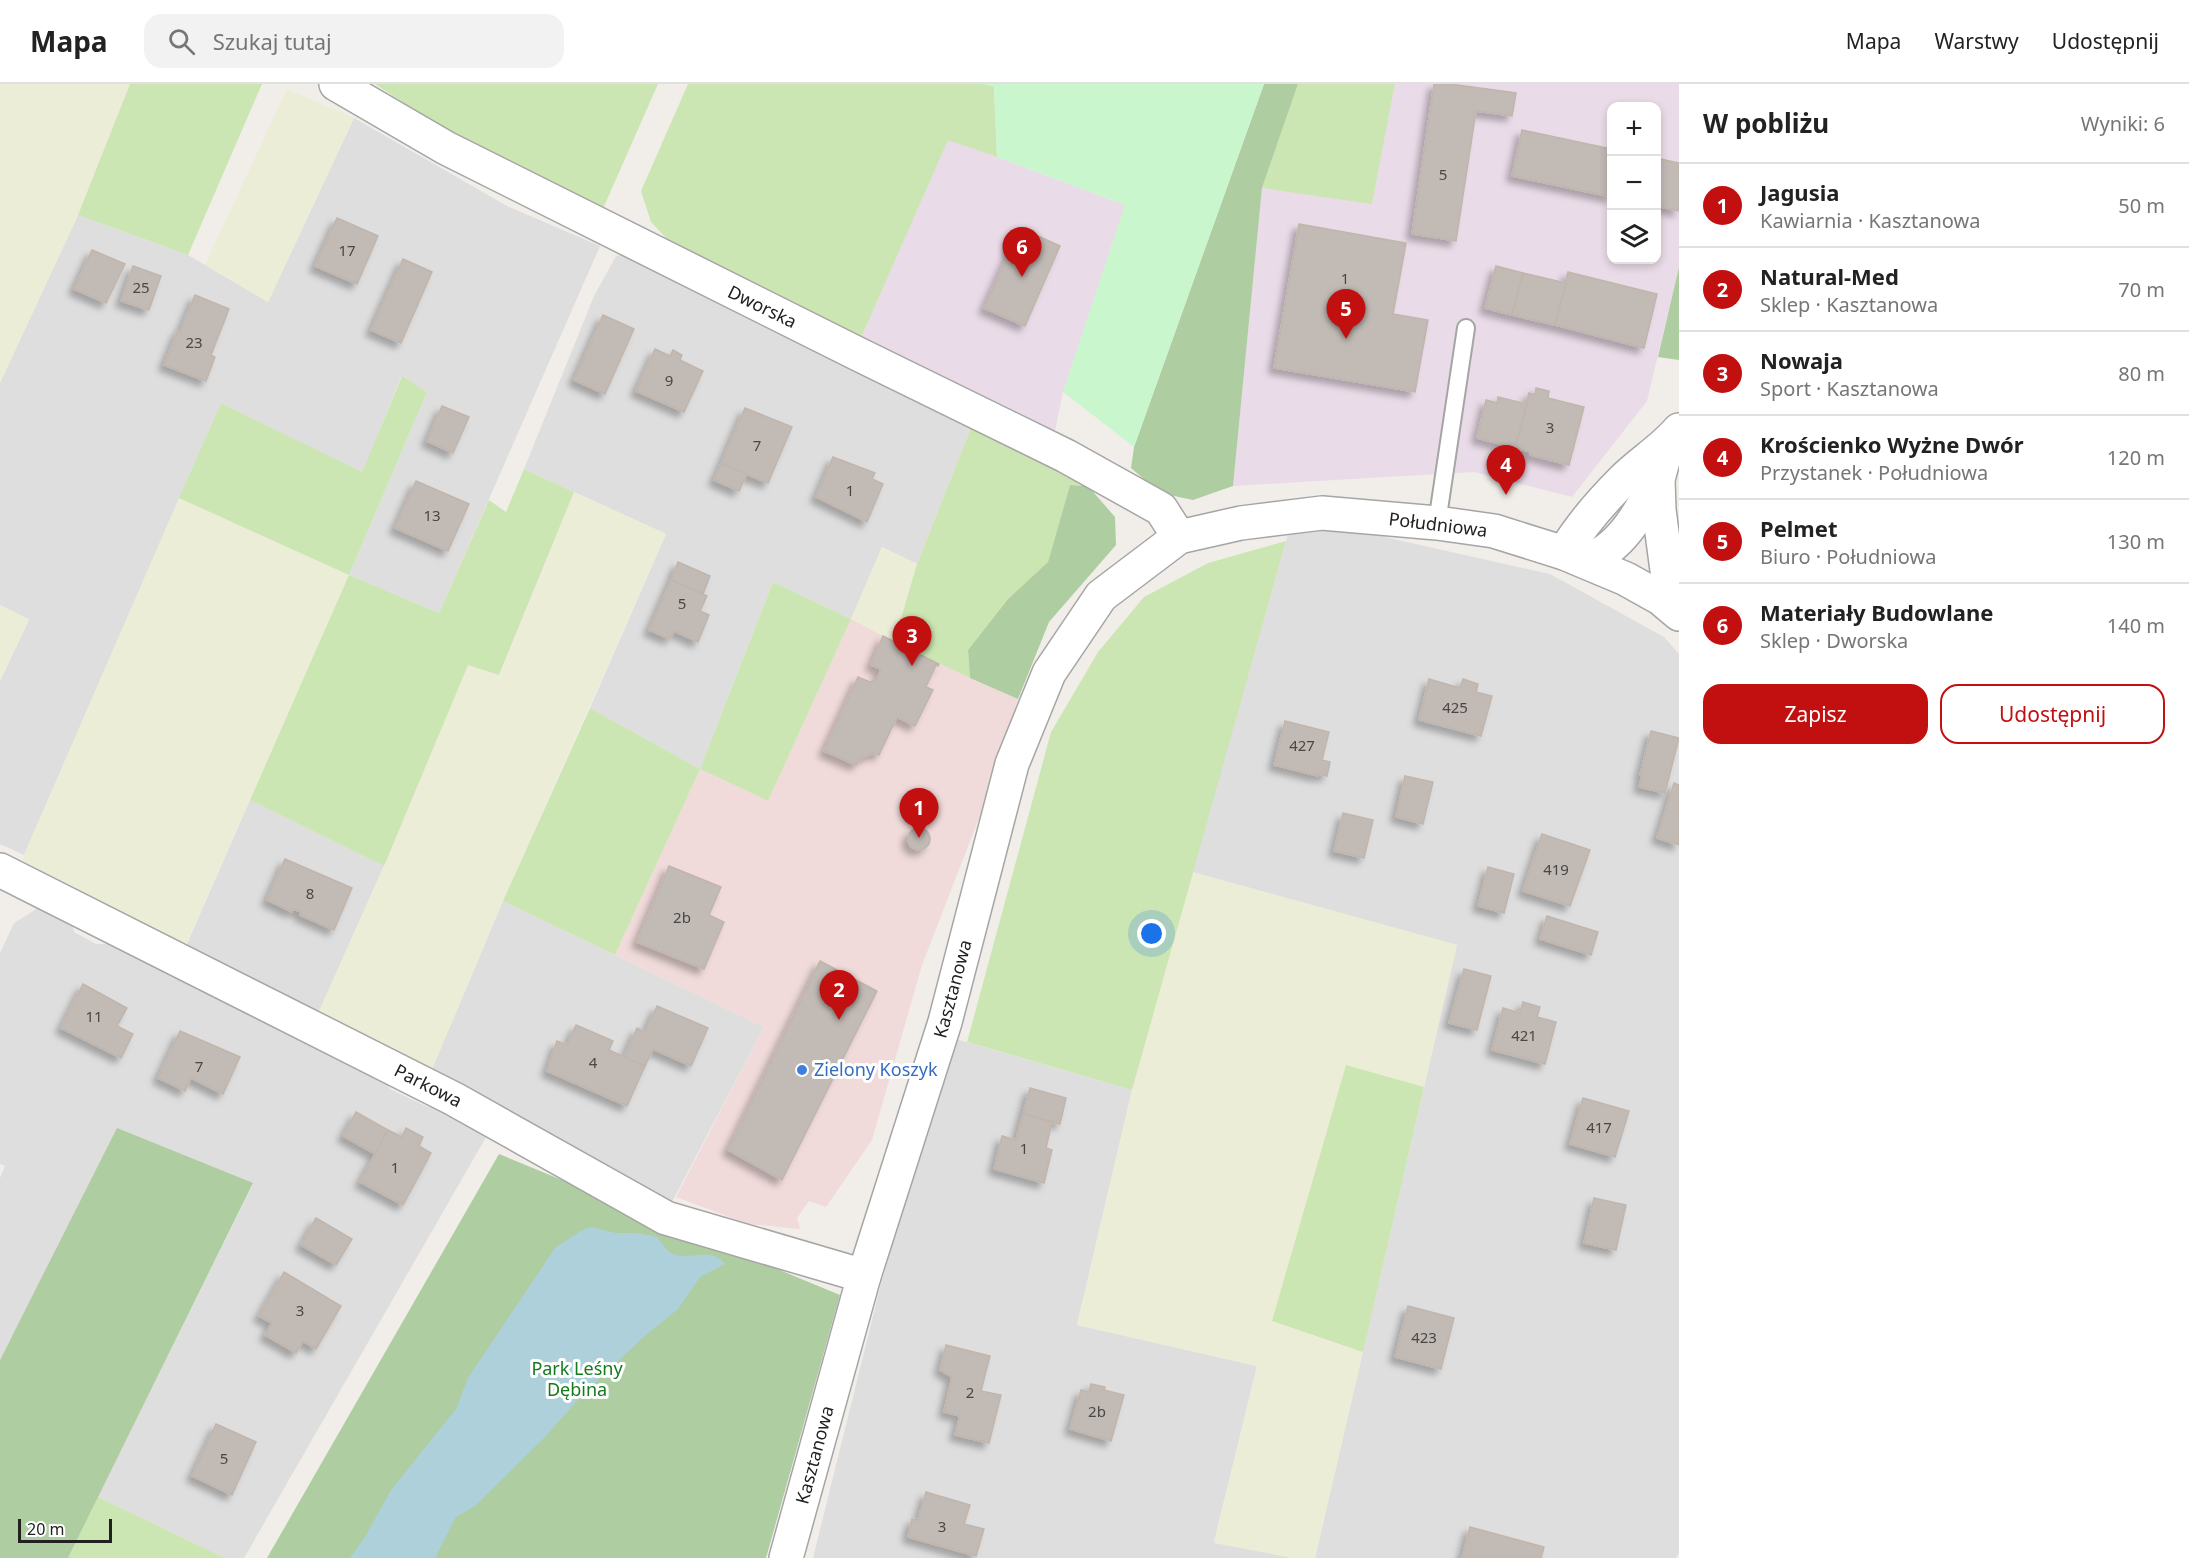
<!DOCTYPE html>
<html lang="pl">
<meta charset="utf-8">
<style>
:root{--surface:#fff;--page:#f2f2f2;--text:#222;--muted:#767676;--line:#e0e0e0;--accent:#c21011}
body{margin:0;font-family:"Noto Sans",sans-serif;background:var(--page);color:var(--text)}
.controls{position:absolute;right:18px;top:18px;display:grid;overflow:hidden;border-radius:12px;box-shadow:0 3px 9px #0003}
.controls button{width:54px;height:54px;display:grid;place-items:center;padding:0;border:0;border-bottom:2px solid var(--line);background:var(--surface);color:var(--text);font:30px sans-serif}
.scale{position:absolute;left:18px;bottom:15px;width:94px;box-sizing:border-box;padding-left:6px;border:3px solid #212121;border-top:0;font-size:16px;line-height:21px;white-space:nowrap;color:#212121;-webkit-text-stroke:4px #fff;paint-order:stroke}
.you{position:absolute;left:1152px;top:850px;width:21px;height:21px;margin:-15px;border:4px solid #fff;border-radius:50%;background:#1a73e8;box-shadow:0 0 0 9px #1a73e833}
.badge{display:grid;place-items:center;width:39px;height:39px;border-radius:50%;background:var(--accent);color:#fff;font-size:20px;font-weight:700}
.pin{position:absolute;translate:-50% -50px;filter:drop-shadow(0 2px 3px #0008)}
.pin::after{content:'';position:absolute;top:32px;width:21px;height:18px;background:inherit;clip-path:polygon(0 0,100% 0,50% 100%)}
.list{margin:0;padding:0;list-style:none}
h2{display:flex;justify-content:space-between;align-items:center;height:78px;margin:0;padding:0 24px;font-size:26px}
h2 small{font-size:20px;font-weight:400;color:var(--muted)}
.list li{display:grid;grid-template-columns:39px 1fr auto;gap:18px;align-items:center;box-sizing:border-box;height:84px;padding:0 24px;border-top:2px solid var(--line)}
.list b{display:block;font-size:22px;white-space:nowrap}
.list p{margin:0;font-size:20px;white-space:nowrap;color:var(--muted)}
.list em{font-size:20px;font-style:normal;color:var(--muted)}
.actions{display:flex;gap:12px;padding:18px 24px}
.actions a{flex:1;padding:14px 0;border:2px solid var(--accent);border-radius:18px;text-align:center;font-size:21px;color:var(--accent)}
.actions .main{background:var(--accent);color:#fff}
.icon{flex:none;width:33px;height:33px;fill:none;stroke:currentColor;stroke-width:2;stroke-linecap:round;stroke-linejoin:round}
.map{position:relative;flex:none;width:1679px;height:1474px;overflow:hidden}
header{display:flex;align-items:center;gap:36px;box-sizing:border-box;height:84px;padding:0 30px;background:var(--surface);border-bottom:2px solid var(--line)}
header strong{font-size:28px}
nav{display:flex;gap:33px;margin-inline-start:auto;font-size:21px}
.search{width:420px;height:54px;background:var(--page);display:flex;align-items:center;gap:15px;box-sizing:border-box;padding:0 21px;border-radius:18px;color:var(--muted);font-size:22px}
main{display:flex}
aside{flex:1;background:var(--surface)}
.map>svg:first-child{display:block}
</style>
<header>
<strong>Mapa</strong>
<div class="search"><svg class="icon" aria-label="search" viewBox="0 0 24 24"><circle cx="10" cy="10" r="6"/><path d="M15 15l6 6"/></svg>Szukaj tutaj</div>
<nav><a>Mapa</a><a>Warstwy</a><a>Udostępnij</a></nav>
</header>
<main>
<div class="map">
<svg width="1679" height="1474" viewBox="0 0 1679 1474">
<defs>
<filter id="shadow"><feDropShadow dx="-5.5" dy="5.5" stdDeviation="3" flood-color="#0004"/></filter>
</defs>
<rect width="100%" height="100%" fill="#f1eee9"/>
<!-- residential -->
<g fill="#dfdede">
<path d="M354,34l153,88 93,40 -161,367 -90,-38 78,-183 -26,-15 -39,96 -141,-70 -197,452 -24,-11v-163l29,-61 -29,-15v-222l78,-168 110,40 80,47z"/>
<path d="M630,168l342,173 -55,139 -35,-17 -31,72 -78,-37 -73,187 -110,-61 76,-174 -142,-65 70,-173 22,-40z"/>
<path d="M1290,443l90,9 170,38 114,63 15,17v899l-3,5h-361l142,-613 -265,-73z"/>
<path d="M250,716l134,66 -68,152 -133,-65z"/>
<path d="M503,817l261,126 -92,175 -242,-128z"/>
<path d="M38,824l23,4 10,6 3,14 22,12h20l267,130 7,15 38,18 11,-4 50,29 -245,426h-19l-127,-61 155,-313 -243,155 -10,21v-182l5,-12 -5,-2v-211l14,-30z"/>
<path d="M949,953l183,53 -55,235 180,41 -43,176 79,16h-480l67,-270z"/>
</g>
<!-- commercial -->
<path fill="#f0dada" d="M851,535l119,59 48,21 -25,83 -71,183 -50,175 -46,67 -17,-6 -12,17 3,11 -52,-5 -72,-27 88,-170 -149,-72 85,-186 68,32z"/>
<!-- industrial -->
<g fill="#e9dbe7" fill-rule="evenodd">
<path d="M1395,0h284v183l-32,134 -75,96 -98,-25 -241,14 29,-298 110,15zM1612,22h44v154h-44z"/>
<path d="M948,55l177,66 -62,187 -8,39 -194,-93z"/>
</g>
<!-- farmland -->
<g fill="#ecedd6">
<path d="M0,0h130l-52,131 -78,168z"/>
<path d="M287,5l67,29 -86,184 -63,-37z"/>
<path d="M574,408l92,42 -163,367 -73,173 -114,-56 68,-152 84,-202 32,11z"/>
<path d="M179,414l170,77 -167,378 -160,-86 2,-12z"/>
<path d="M882,463l35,17 -23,78 -43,-23z"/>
<path d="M0,521l29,14 -29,62z"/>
<path d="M1192,788l265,73 -33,142 -78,-22 -73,256 90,31 -48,206h-22l-79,-15 43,-177 -180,-41 55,-235z"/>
</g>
<!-- grass -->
<g fill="#cce6b3">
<path d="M130,0h132l-74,171 -110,-40z"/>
<path d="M375,0h283l-56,127 -127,-62z"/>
<path d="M688,0h296l10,2 3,71 -49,-17 -87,198 -194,-99 -16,-17 -10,-31z"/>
<path d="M1298,0h97l-23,120 -110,-16z"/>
<path d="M402,292l25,16 -78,183 90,38 50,-113 17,12 18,-43 50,23 -75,183 -31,-10 -84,201 -134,-66 99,-225 -170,-77 42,-95 141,69z"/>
<path d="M972,341l87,43 29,18 -18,-1 -22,77 -40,37 -40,51 2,28 -76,-36 23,-78z"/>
<path d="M1286,457l-154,549 -165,-48 84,-310 47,-80 46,-55 64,-34z"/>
<path d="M773,498l78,37 -83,182 -68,-32 -85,186 -112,-54 87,-193 110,61z"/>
<path d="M1346,981l78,22 -61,265 -91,-31z"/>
<path d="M98,1413l127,61h-157z"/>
</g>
<!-- forest -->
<g fill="#aecda1">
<path d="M1264,0h34l-36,104 -29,298 -40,14 -33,-7 -29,-25 3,-21z"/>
<path d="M1679,183v93l-21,-3z"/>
<path d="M1070,401l18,1 27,31 1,28 -67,77 -31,77 -48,-21 -2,-28 40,-51 40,-37z"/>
<path d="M117,1044l136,55 -185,375h-68v-198z"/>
<path d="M499,1070l341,141 -74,263h-499z"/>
</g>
<!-- park -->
<path fill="#caf6ce" d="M984,0h280l-130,363 -71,-55 62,-187 -128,-48 -3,-70z"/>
<!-- water -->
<path fill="#add0da" d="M591,1143l25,6h22l19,4c4,4 8,12 13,15 18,12 38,-8 55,12l-25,13 -22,32 -32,26 -61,57 -41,46 -69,68 -19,11 -21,41h-85l15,-21 26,-47 65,-81 12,-31 87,-130 27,-18z"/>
<!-- building -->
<g fill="#c1bab5" stroke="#c1b5ac" stroke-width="1.5" filter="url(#shadow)">
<path d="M1434,0h16l66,9 -4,23 -36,-5 -20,130 -44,-7z"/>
<path d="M1522,46l90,19v48l-100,-21z"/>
<path d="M1656,74l23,5v48l-23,-5z"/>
<path d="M337,134l41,18 -21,48 -42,-18z"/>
<path d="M1299,140l107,19 -13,71 35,6 -13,72 -141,-24z"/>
<path d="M1020,144l40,18 -35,80 -41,-18z"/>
<path d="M92,166l33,14 -19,39 -32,-14z"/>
<path d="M403,175l29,13 -31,71 -30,-13z"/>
<path d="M133,182l28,10 -12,34 -28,-9z"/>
<path d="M1496,182l27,7 -11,42 -27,-7z"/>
<path d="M1568,188l89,22 -13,54 -89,-23z"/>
<path d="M1523,189l43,10 -11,42 -43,-10z"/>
<path d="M195,211l34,14 -18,46 4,2 -9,24 -42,-16 14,-35 2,1z"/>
<path d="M603,231l31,14 -29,65 -31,-14z"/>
<path d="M655,265l15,7 3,-6 9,5 -2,5 23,11 -19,41 -48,-21z"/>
<path d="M1536,304l13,3 -1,7 36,9 -15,58 -39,-10 1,-3 -16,-4 14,-55 6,2z"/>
<path d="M1498,313l29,7 -12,44 -38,-10 9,-38 11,3z"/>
<path d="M442,322l27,11 -16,36 -26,-12z"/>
<path d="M745,324l47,19 -24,56 -47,-19z"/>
<path d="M833,373l42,16 -3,6 11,5 -16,38 -51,-25z"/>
<path d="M721,380l26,10 -8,17 -25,-11z"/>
<path d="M416,397l53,23 -21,47 -53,-23z"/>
<path d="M678,478l32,14 -7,18 -32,-14z"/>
<path d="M671,496l36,16 -7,15 9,4 -11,27 -24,-11 -4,8 -21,-9z"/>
<path d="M883,552l56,28 -1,2 -2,-1 -10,22 7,3 -18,36 -18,-9 -18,38 -6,-2 -13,6 -4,6 -32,-14 34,-74 12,5 7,-3 4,-10 -10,-4z"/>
<path d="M1429,595l31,9 3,-9 15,5 -2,8 16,4 -11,40 -62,-16z"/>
<path d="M1285,637l44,11 -7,28 8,2 -3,14 -9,-2v2l-44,-11z"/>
<path d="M1651,647l28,7 -14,55 -26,-6 3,-11 -2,-1z"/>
<path d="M1405,692l28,6 -10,42 -27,-7z"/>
<path d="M1674,699l5,2v60l-22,-7z"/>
<path d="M1343,729l30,7 -9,38 -30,-7z"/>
<circle cx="919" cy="755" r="11"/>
<path d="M1542,750l48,16 -20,56 -47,-15z"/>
<path d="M285,775l67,29 -18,42 -34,-15 1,-3 -8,-3 -1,3 -25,-12z"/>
<path d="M669,782l52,21 -12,28 15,7 -20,47 -67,-27z"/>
<path d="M1488,783l26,7 -10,39 -26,-7z"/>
<path d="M1547,832l51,16 -7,23 -51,-16z"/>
<path d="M820,877l57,30 -95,189 -54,-30z"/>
<path d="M1464,885l27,7 -14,54 -28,-7z"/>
<path d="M83,900l44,24 -10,18 16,8 -12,24 -60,-30z"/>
<path d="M1523,918l17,5 -3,10 19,5 -11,42 -53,-14 11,-42 17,5z"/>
<path d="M657,922l51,22 -17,38 -38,-17 -8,17 -21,-9 13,-29 8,4z"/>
<path d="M576,941l37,16 -4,9 36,16 -18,40 -80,-35 10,-30 10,4z"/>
<path d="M180,947l60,26 -17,37 -32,-16 -6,13 -27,-13z"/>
<path d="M1030,1004l36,10 -6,26 -37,-10z"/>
<path d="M1583,1014l46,13 -14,46 -45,-13z"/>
<path d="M356,1028l32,18 -13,24 -32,-18z"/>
<path d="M1023,1030l29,8 -6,26 6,2 -8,33 -50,-14 8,-33 14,4z"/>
<path d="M406,1044l17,9 -4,9 12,7 -28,52 -43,-23 28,-52 14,7z"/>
<path d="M1594,1114l32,7 -10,45 -32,-7z"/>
<path d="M316,1134l36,21 -16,26 -35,-20z"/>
<path d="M284,1188l57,34 -25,43 -13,-8 -7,12 -31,-18 7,-12 -13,-7z"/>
<path d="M1408,1222l46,12 -13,51 -46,-12z"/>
<path d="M946,1261l44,11 -9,35 20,4 -12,48 -34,-8 5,-19 -16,-4 8,-35 -12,-7z"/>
<path d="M1091,1300l14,3 -1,3 20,5 -13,46 -41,-12 11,-39 8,2z"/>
<path d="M216,1340l40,18 -24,53 -40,-19z"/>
<path d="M926,1408l44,13 -6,19 20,5 -8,27 -68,-19 4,-18 6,1z"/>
<path d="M1470,1443l74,20 -3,11h-79z"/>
</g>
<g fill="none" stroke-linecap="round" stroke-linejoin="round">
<defs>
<path id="service" d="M1437,439l29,-195"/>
<g id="minor">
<path d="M336,0l110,64 412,206 208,102 95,53 18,28"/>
<path d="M0,786l454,229 212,119 198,58"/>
</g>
<g id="tertiary">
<path d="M1668,359l-10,36 1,31 8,60 12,33"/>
<path d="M1564,469c16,-27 37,-51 59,-73 18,-18 40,-31 56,-50"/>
<path d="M1585,477c36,-11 56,-50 73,-82"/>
<path d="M786,1474l78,-282 81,-254 67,-258 37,-91 52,-77 78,-59 62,-14 81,-10 115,10 57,8 70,22 62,26 34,19 19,16"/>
</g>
</defs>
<!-- service casing -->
<use href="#service" stroke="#a5a5a5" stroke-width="20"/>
<!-- minor casing -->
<use href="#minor" stroke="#a5a5a5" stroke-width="36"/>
<!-- tertiary casing -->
<use href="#tertiary" stroke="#a5a5a5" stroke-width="36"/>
<!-- service -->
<use href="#service" stroke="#fff" stroke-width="16"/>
<!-- minor -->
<use href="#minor" stroke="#fff" stroke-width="33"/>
<!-- tertiary -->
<use href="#tertiary" stroke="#fff" stroke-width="33"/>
</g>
<!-- markers -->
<circle fill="#3f7fe0" stroke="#fff" stroke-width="2" cx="802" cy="986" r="6"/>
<g text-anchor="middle" stroke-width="6" stroke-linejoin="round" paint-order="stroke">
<!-- number labels -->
<g font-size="15" fill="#494746">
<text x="1443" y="96">5</text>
<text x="347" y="172">17</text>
<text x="1345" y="200">1</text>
<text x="141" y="209">25</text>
<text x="194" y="264">23</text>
<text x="669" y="302">9</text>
<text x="1550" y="349">3</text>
<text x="757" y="367">7</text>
<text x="850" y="412">1</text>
<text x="432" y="437">13</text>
<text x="682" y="525">5</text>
<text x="1455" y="629">425</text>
<text x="1302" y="667">427</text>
<text x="1556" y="791">419</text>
<text x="310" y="815">8</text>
<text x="682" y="839">2b</text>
<text x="94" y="938">11</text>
<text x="1524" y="957">421</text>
<text x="593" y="984">4</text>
<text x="199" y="988">7</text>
<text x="1599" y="1049">417</text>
<text x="1024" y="1070">1</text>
<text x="395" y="1089">1</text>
<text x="300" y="1232">3</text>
<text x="1424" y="1259">423</text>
<text x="970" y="1314">2</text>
<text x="1097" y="1333">2b</text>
<text x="224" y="1380">5</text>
<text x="942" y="1448">3</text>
</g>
<!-- street labels -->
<g font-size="18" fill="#212121" stroke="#fff">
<text transform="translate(762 223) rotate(26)" y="6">Dworska</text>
<text transform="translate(1438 441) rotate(7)" y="6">Południowa</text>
<text transform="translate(953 905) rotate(-75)" y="6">Kasztanowa</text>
<text transform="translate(428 1002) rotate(27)" y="6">Parkowa</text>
<text transform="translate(815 1371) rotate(-75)" y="6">Kasztanowa</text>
</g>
<!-- shop labels -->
<g font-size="18" fill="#366cbe" stroke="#fff" text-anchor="start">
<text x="814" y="992">Zielony Koszyk</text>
</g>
<!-- park labels -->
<g font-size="18" fill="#15791d" stroke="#fff">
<text x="577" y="1291">Park Leśny<tspan x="577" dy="21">Dębina</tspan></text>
</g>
</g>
</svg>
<div class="controls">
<button>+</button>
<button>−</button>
<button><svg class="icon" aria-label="layers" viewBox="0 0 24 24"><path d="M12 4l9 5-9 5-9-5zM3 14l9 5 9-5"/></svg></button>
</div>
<div class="scale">20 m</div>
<div class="you"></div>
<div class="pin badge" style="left:919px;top:754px">1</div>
<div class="pin badge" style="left:839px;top:936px">2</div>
<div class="pin badge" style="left:912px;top:582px">3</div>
<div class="pin badge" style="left:1506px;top:411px">4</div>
<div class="pin badge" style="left:1346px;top:255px">5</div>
<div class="pin badge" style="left:1022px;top:193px">6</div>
</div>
<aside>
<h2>W pobliżu<small>Wyniki: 6</small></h2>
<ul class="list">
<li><span class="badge">1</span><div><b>Jagusia</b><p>Kawiarnia · Kasztanowa</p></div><em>50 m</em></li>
<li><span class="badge">2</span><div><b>Natural-Med</b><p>Sklep · Kasztanowa</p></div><em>70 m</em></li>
<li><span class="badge">3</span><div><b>Nowaja</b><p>Sport · Kasztanowa</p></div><em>80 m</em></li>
<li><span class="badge">4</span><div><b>Krościenko Wyżne Dwór</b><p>Przystanek · Południowa</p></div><em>120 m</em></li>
<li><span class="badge">5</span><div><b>Pelmet</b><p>Biuro · Południowa</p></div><em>130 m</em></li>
<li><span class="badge">6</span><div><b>Materiały Budowlane</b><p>Sklep · Dworska</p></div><em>140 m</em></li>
</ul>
<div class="actions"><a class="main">Zapisz</a><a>Udostępnij</a></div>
</aside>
</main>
